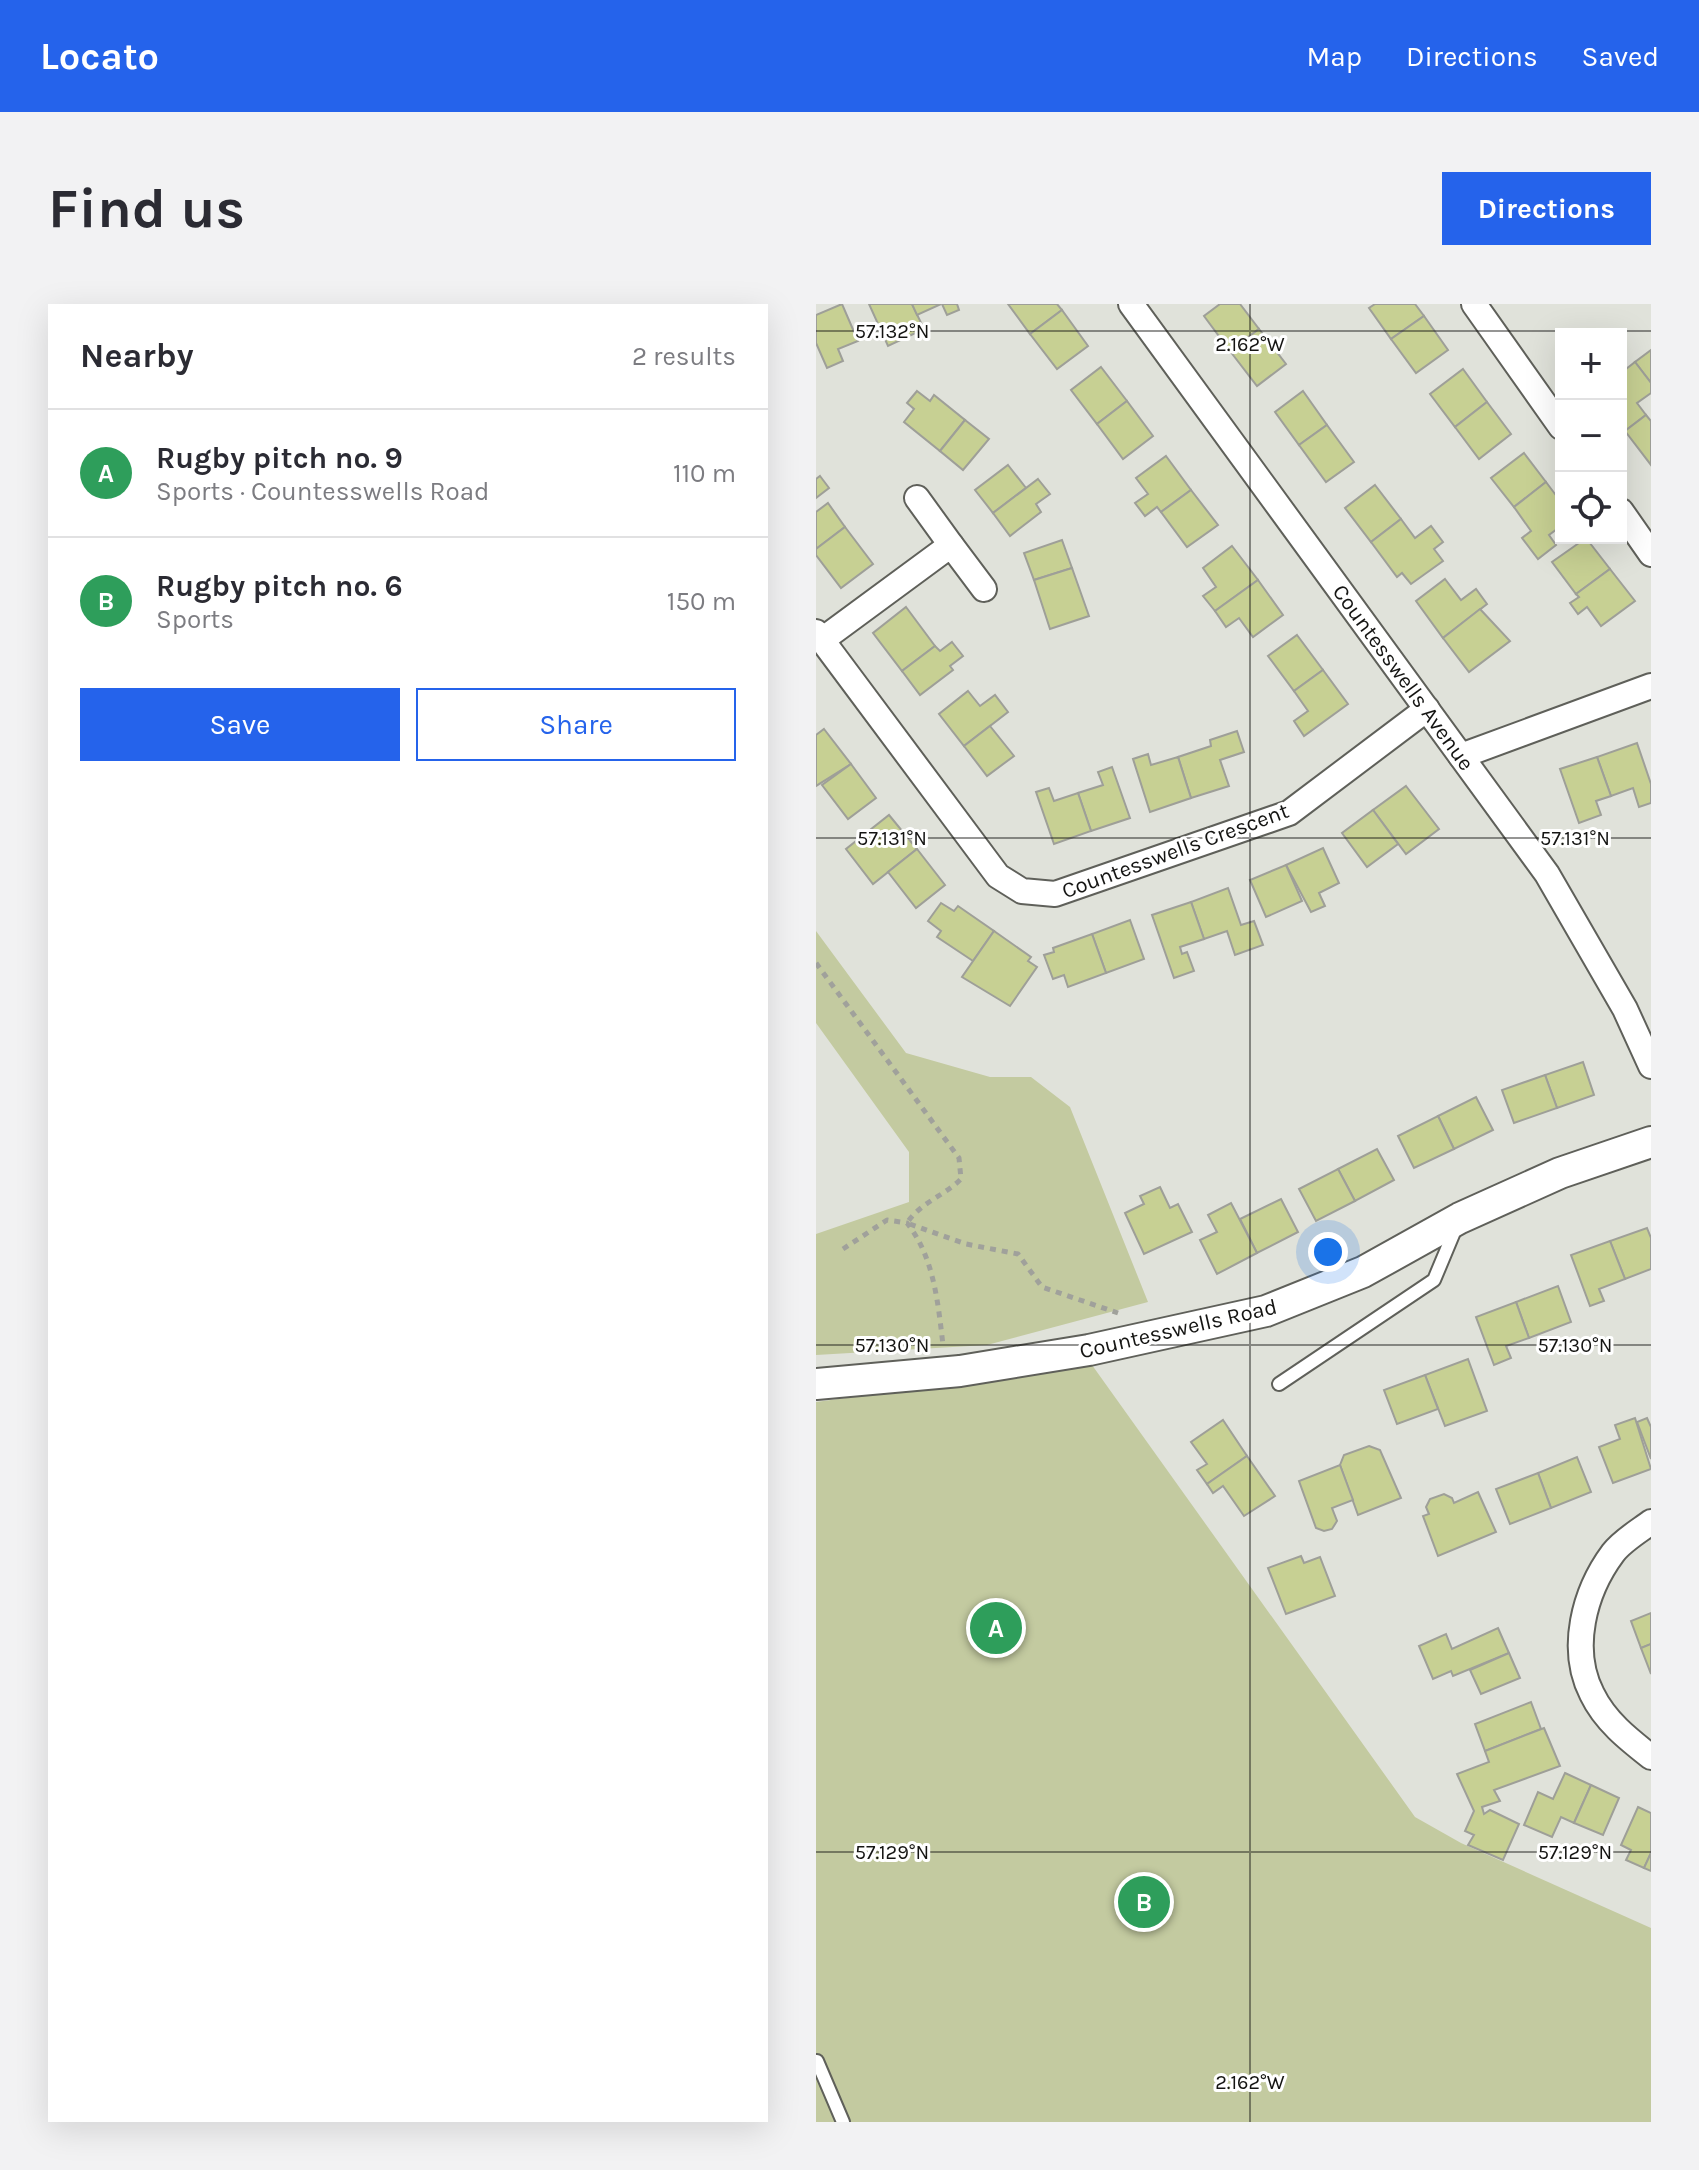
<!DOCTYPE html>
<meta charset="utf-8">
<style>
:root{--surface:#fff;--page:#f2f2f3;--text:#2b2b33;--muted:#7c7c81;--line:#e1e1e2;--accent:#2563eb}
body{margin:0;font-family:Karla,sans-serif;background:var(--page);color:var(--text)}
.controls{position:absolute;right:24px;top:24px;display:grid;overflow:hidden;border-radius:0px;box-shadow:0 8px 32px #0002}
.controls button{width:72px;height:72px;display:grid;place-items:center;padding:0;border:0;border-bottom:2px solid var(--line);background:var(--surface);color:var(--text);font:40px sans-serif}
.you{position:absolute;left:512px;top:948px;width:28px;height:28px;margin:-20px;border:6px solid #fff;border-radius:50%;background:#1a73e8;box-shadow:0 0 0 12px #1a73e833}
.badge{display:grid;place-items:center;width:52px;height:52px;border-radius:50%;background:var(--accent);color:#fff;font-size:26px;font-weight:700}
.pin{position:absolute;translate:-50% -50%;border:4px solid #fff;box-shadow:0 2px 8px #0006}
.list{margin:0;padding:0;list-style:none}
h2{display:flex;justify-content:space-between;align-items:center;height:104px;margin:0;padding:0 32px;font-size:34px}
h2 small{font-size:26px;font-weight:400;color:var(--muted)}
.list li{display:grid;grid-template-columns:52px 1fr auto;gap:24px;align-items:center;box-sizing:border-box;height:128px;padding:0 32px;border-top:2px solid var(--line)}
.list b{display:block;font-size:30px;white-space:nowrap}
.list p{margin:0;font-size:26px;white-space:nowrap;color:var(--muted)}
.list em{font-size:26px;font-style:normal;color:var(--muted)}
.actions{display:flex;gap:16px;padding:24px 32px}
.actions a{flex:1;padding:18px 0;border:2px solid var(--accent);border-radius:0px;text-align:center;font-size:28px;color:var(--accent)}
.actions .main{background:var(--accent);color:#fff}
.icon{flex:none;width:44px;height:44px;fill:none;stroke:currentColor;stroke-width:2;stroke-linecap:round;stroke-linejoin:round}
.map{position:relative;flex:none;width:835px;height:1818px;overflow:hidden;border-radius:0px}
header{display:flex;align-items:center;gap:48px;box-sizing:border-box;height:112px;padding:0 40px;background:var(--accent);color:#fff}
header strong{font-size:38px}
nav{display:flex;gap:44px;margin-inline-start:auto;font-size:28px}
.intro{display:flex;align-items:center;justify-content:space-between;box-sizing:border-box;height:192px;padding:0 48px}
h1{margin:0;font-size:56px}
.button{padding:20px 36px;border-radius:0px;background:var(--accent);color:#fff;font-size:28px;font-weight:700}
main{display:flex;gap:48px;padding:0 48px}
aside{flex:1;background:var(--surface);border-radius:0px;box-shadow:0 8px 32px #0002}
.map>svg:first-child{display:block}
</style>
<header>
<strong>Locato</strong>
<nav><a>Map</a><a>Directions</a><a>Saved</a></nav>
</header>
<div class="intro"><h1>Find us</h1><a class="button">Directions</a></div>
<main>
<aside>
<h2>Nearby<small>2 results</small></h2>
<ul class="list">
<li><span class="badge" style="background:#2e9e5b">A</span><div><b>Rugby pitch no. 9</b><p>Sports · Countesswells Road</p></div><em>110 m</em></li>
<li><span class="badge" style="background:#2e9e5b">B</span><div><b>Rugby pitch no. 6</b><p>Sports</p></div><em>150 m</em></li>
</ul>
<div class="actions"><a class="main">Save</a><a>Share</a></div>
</aside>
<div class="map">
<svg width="835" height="1818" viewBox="0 0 835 1818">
<rect width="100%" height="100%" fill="#e0e2da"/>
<!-- green -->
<g fill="#c3caa0">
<path d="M0,627l90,122 84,24h41l39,30 78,195 -161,43 -171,10v-121l93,-32v-50l-93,-129z"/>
<path d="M276,1061l323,452 46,26 190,85v194h-835v-720z"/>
</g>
<!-- building -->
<g fill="#c7d093" stroke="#9e9f98" stroke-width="2">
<path d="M26,0l16,37 -20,8 5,12 -16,7 -11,-25v-28z"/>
<path d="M53,0h43l12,25 -36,17z"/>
<path d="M96,0h29l-24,11z"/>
<path d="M126,0h15l2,6 -12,5z"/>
<path d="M192,0h49l5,6 -32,24z"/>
<path d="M404,0h20l19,25 -29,22 -26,-35z"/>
<path d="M559,0h40l9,12 -33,23 -22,-31z"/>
<path d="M246,6l26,36 -31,23 -27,-35z"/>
<path d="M608,12l24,34 -32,23 -25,-34z"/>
<path d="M443,25l27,35 -29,22 -27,-35z"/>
<path d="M835,46v33l-16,-21z"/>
<path d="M819,58l16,21v10l-14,10 9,12 -21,16 -4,-5v-53z"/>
<path d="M285,63l26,34 -30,23 -26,-34z"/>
<path d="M647,65l24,33 -32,25 -25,-33z"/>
<path d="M101,87l13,10 4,-6 31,25 -25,31 -36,-29 10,-13 -7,-6z"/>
<path d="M487,87l24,34 -28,20 -24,-33z"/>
<path d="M311,97l26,35 -30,23 -26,-35z"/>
<path d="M671,98l24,32 -32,25 -24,-32z"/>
<path d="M830,111l5,6v44l-26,-34z"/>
<path d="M149,116l24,19 -26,31 -23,-19z"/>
<path d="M511,121l27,37 -28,20 -27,-37z"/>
<path d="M708,149l22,29 -32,25 -23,-29z"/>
<path d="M350,152l25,34 -30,22 -4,-5 -12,9 -10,-13 13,-9 -12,-16z"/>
<path d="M192,161l18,23 -33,25 -18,-23z"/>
<path d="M4,172l9,12 -13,10v-19z"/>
<path d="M222,175l12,15 -14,10 5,8 -31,24 -17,-23z"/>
<path d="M730,178l15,20v24l-12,9 7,10 -18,14 -16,-21 9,-7 -17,-24z"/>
<path d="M559,181l26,34 -30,23 -26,-34z"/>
<path d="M375,186l27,35 -31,22 -26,-35z"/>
<path d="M12,199l17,24 -29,22v-37z"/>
<path d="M585,215l14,19 16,-12 12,16 -9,7 9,12 -32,23 -9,-11 -5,4 -26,-35z"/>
<path d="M29,223l28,37 -32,24 -25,-33v-6z"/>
<path d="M770,234l24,31 -34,25 -24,-32z"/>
<path d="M246,236l10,28 -38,12 -10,-27z"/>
<path d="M416,242l26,34 -43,31 -12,-15 13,-9 -13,-19z"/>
<path d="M256,264l17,48 -39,13 -16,-49z"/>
<path d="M794,265l25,32 -34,25 -14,-19 -9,7 -8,-11 9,-6 -3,-3z"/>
<path d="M629,275l16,21 15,-11 11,15 -44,34 -27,-37z"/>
<path d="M442,276l25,35 -30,22 -14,-19 -13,9 -11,-16z"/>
<path d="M90,303l29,39 -33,25 -29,-38z"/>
<path d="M664,305l30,32 -41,31 -26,-34z"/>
<path d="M481,331l26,35 -29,21 -26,-35z"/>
<path d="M136,338l11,14 -13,10 3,4 -33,25 -18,-24 33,-25 5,5z"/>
<path d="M507,366l25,34 -44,32 -10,-15 14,-10 -14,-20z"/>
<path d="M152,387l12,15 15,-11 13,17 -44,34 -25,-32z"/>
<path d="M174,422l24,30 -27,20 -23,-30z"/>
<path d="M8,425l27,35 -35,22v-51z"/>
<path d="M421,427l7,21 -24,8 9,26 -38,12 -13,-41 33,-11 -1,-6z"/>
<path d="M821,439l14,41v19l-12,4 -6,-19 -22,8 -14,-39z"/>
<path d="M332,450l3,11 27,-8 13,41 -41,14 -17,-53z"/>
<path d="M781,453l14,39 -15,5 5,14 -22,8 -19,-54z"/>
<path d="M35,460l25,34 -28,21 -26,-34z"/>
<path d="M296,463l18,51 -39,13 -13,-38 25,-8 -5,-13z"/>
<path d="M590,482l33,43 -33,25 -33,-44z"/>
<path d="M233,484l5,13 24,-8 13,38 -37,13 -18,-52z"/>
<path d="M557,506l25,34 -31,23 -25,-34z"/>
<path d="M73,511l28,34 -44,35 -27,-35z"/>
<path d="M507,544l16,35 -20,10 6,13 -14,6 -25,-47z"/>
<path d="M101,545l28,36 -29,23 -28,-36z"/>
<path d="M470,561l16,36 -36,16 -16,-37z"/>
<path d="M412,584l13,37 13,-4 9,24 -28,10 -8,-24 -23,8 -13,-37z"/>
<path d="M375,598l13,37 -24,8 2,7 5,-2 7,19 -20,7 -22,-63z"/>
<path d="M125,599l13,8 4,-5 36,25 -21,30 -36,-24 4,-6 -13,-10z"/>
<path d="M314,616l14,39 -38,14 -14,-39z"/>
<path d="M178,627l37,26 -3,4 9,6 -27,39 -48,-29z"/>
<path d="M276,630l14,39 -38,14 -4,-12 -11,4 -9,-24 10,-3 -1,-4z"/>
<path d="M767,758l11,33 -37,13 -12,-33z"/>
<path d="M729,771l12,33 -43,15 -12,-33z"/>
<path d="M660,793l17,33 -39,19 -16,-33z"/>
<path d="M622,812l16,33 -40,19 -16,-32z"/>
<path d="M561,845l17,31 -39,21 -17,-32z"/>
<path d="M522,865l17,32 -39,20 -17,-32z"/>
<path d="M344,883l10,21 8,-4 14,28 -48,22 -19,-41 19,-9 -4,-8z"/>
<path d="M465,895l17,33 -41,21 -17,-34z"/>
<path d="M415,899l26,50 -40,21 -17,-34 17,-8 -9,-17z"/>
<path d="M831,924l4,10v31l-26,10 -15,-38z"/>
<path d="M794,937l15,38 -26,10 5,12 -14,5 -19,-51z"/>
<path d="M742,982l13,36 -42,16 -13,-36z"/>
<path d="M700,998l13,36 -23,8 5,12 -17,7 -18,-48z"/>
<path d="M652,1055l19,52 -42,15 -20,-51z"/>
<path d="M609,1071l13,34 -41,15 -13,-34z"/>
<path d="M819,1114l16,51 -38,14 -14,-36 21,-8 -5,-14z"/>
<path d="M831,1114l4,9v32l-14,-37z"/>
<path d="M407,1116l24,36 -40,28 -10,-14 10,-6 -16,-22z"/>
<path d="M553,1142l11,4 21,48 -43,17 -18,-50 4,-10z"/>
<path d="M431,1152l28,40 -31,20 -21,-30 -10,7 -6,-9z"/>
<path d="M761,1153l14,35 -40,16 -13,-35z"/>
<path d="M524,1161l13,35 -21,8 5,13 -5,8 -8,2 -8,-3 -17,-47z"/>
<path d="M722,1169l13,35 -41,16 -14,-35z"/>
<path d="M662,1188l18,40 -58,24 -15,-40 6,-2 -3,-7 4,-8 14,-5 8,4 2,5z"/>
<path d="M485,1252l3,7 16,-6 15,39 -49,18 -18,-46z"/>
<path d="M835,1309v31l-10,4 -10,-27z"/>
<path d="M682,1324l11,25 -56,23 -2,-5 -18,8 -14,-33 27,-12 6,15z"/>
<path d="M835,1340v30l-10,-26z"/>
<path d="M693,1349l11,25 -39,16 -11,-24z"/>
<path d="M715,1398l10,27 -56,22 -10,-27z"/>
<path d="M728,1424l16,38 -66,24 6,11 -18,6 2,7 6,-4 29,14 -16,36 -35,-15 6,-10 -9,-4 9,-20 -17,-37 32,-12 -4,-11z"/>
<path d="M749,1469l26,12 -17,38 -13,-6 -9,20 -28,-12 14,-33 15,7z"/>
<path d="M775,1481l28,13 -16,37 -29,-12z"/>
<path d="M822,1503l13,6v40l-7,15 -18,-8 5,-10 -10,-5z"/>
<path d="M835,1549v18l-7,-3z"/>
</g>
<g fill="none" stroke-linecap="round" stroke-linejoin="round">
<defs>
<g id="service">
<path d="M463,1080l155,-104 23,-55"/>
<path d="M1,1757l26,61"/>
</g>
<g id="minor">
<path d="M315,0l416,570 78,135 26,57"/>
<path d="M658,0l87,123"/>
<path d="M101,194l34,47"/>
<path d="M805,207l30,43"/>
<path d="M0,328l182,244 24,15 33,3 234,-81 138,-104"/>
<path d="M6,336l129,-95 33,44"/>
<path d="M645,452l190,-70"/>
<path d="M835,1218c-12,9 -29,19 -38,31 -29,39 -44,96 -21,141 13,27 36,45 59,63"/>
</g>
<path id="tertiary" d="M0,1080l144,-13 129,-21 177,-39 97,-39 97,-54 100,-45 91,-31"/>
</defs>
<!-- service casing -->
<use href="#service" stroke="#5f605a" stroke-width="16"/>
<!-- minor casing -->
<use href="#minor" stroke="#5f605a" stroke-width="28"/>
<!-- tertiary casing -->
<use href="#tertiary" stroke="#5f605a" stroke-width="34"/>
<!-- path -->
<g stroke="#a0a19b" stroke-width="5" stroke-dasharray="6 6" stroke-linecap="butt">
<path d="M0,659l143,195 2,21c-17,17 -40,23 -54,44l59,21 52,10 24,33 76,26"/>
<path d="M27,945l44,-29 20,3c27,34 31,80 36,122"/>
</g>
<!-- service -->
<use href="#service" stroke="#fff" stroke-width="12"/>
<!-- minor -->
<use href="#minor" stroke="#fff" stroke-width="24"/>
<!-- tertiary -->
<use href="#tertiary" stroke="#fff" stroke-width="30"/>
</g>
<!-- ticks -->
<path fill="none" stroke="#141412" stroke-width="2" stroke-opacity="0.45" d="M434,0v1818M0,27h835M0,534h835M0,1041h835M0,1548h835"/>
<g text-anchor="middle" stroke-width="6" stroke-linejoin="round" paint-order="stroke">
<!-- street labels -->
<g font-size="22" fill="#141412" stroke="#fff">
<text transform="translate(588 373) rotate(54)" y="8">Countesswells Avenue</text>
<text transform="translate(359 546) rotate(-20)" y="8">Countesswells Crescent</text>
<text transform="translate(362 1024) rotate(-13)" y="8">Countesswells Road</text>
</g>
</g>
<g font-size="20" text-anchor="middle" fill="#141412" stroke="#fff" stroke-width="6" stroke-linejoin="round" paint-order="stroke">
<text x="76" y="34">57.132°N</text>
<text x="434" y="47">2.162°W</text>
<text x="76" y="541">57.131°N</text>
<text x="759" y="541">57.131°N</text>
<text x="76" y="1048">57.130°N</text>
<text x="759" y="1048">57.130°N</text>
<text x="76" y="1555">57.129°N</text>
<text x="759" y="1555">57.129°N</text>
<text x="434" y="1785">2.162°W</text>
</g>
</svg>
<div class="controls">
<button>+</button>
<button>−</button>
<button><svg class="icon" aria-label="locate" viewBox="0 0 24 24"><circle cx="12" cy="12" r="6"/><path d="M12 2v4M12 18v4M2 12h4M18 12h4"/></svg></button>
</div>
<div class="you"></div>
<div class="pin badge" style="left:180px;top:1324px;background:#2e9e5b">A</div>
<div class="pin badge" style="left:328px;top:1598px;background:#2e9e5b">B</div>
</div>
</main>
